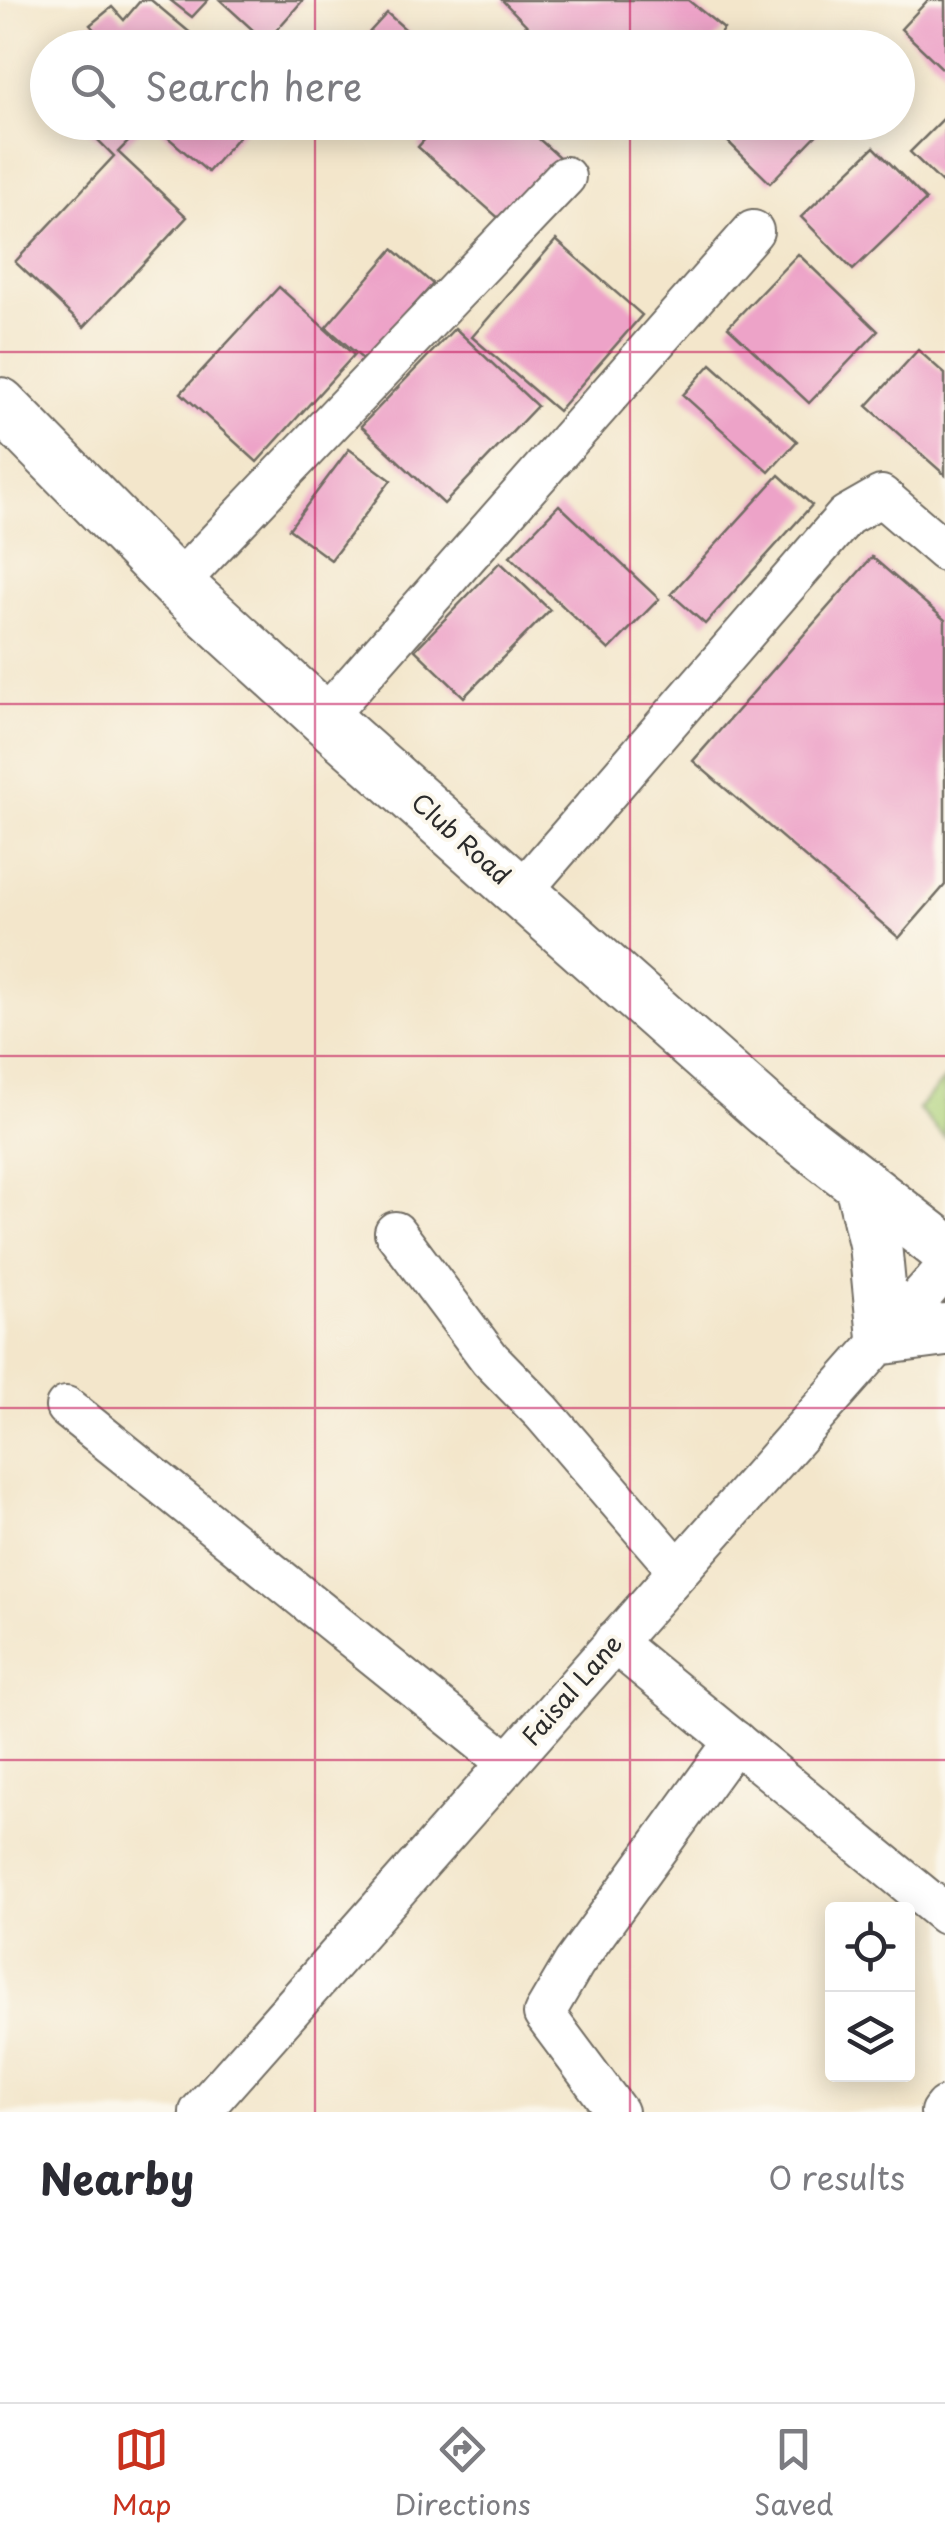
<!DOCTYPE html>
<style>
:root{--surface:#fff;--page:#f7f7f7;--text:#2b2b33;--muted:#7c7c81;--line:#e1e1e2;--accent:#c8321e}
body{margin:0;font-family:"Playpen Sans",sans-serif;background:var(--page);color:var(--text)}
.controls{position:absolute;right:30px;bottom:30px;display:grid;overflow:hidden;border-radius:10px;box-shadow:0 5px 25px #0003}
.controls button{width:90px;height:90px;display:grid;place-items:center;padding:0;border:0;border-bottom:2px solid var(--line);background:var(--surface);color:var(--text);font:50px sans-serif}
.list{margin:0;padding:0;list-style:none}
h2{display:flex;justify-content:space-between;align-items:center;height:130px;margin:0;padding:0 40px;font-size:42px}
h2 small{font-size:32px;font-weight:400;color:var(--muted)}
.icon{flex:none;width:55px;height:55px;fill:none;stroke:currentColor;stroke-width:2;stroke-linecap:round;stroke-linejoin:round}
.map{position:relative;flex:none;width:945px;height:2112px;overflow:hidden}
.search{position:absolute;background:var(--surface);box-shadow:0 5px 25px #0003;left:30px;right:30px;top:30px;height:110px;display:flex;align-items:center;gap:25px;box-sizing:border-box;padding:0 35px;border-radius:55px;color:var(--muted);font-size:38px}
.sheet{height:290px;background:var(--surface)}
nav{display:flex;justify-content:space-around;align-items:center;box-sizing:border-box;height:140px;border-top:2px solid var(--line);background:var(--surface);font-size:28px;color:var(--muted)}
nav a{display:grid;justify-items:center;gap:5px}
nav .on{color:var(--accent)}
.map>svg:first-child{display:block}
</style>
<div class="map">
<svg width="945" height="2112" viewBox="0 0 945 2112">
<rect width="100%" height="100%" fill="#fbf7ec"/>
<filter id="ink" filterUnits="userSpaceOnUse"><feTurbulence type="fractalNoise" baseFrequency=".01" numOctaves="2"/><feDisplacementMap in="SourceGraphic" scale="20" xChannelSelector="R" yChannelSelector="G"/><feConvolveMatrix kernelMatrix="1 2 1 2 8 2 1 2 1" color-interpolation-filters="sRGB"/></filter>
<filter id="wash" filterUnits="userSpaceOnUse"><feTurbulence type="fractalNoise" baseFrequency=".0048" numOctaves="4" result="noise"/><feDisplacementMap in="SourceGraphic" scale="40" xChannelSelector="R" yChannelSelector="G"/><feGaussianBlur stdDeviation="2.25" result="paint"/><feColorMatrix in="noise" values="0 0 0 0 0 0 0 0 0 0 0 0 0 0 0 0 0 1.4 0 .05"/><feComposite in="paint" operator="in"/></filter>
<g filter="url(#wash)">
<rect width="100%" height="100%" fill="#f3e6cb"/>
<!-- green -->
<path fill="#aed27b" stroke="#6c7e53" stroke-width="2.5" d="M945,1079v59l-27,-29z"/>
<g id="blocks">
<!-- building -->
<g fill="#eda3c8">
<path d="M141,0h10l43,36 -10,12h-86l6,-7 -14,-16 22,-18 12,13z"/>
<path d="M170,0h38l-16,17z"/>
<path d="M220,0h83l-37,42z"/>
<path d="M502,0h186l36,29 -17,19h-158z"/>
<path d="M928,0h17v71l-44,-42z"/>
<path d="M387,13l27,24 -9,11h-50z"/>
<path d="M945,117v69l-35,-34z"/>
<path d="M94,122h54l-30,30 69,65 -103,110 -69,-65 99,-106 -27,-27z"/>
<path d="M150,122h85l9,8 -36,42z"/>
<path d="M440,122h80l48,43 -57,64 -93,-82z"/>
<path d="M708,122h121l-59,61z"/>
<path d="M874,147l52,53 -73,70 -52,-53z"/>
<path d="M556,240l86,75 -84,96 -86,-74z"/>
<path d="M393,249l40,35 -68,77 -39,-34z"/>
<path d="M798,254l80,77 -69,72 -81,-76z"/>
<path d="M279,287l75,68 -97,107 -76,-69z"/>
<path d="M455,328l82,78 -93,98 -83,-78z"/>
<path d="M918,350l27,24v101l-78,-69z"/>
<path d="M711,364l86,77 -28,31 -86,-77z"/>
<path d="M349,449l42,31 -60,80 -42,-31z"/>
<path d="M779,475l33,30 -107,119 -34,-30z"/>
<path d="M559,505l100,94 -50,51 -99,-94z"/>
<path d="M872,557l73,63v265l-46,53 -206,-177z"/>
<path d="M500,562l50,48 -86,87 -49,-47z"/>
</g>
</g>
</g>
<g filter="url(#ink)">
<use href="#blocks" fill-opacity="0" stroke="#716c63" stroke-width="2.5"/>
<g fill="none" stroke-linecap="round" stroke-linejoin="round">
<defs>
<g id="minor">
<path d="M177,584l388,-407"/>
<path d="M324,718l429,-487"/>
<path d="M521,892l325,-376 35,-20 64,55"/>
<path d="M395,1232l95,127 52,53 136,158"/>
<path d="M66,1407l442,356"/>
<path d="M614,1642l331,272"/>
<path d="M200,2112l745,-843"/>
<path d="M617,2112l-73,-98 30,-51 161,-222"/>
<path d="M941,2112l4,-5"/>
</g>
<g id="major">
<path d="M0,404l177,180 147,134 443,393 178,138"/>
<path d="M861,1183l14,61 9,94 61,-8"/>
</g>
</defs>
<!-- minor casing -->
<use href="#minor" stroke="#716c63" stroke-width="44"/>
<!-- major casing -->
<use href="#major" stroke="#716c63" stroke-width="56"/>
<!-- minor -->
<use href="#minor" stroke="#fff" stroke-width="40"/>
<!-- major -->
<use href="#major" stroke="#fff" stroke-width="52"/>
</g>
</g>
<!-- grid -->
<path fill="none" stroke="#c2185b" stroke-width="2.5" stroke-opacity="0.55" d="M315,0v48M630,0v48M315,122v1990M630,122v1990M0,352h945M0,704h945M0,1056h945M0,1408h945M0,1760h945"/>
<g text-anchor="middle" stroke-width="8" stroke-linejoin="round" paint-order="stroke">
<!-- street labels -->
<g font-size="25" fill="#2b2b2b" stroke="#fbf7ec">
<text transform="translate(461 839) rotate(42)" y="9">Club Road</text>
<text transform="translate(572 1690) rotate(-49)" y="9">Faisal Lane</text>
</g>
</g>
</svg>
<div class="controls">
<button><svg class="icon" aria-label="locate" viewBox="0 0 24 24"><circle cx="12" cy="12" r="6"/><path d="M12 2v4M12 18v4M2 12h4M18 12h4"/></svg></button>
<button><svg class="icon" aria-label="layers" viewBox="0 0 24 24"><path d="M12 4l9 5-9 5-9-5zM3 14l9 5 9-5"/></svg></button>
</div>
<div class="search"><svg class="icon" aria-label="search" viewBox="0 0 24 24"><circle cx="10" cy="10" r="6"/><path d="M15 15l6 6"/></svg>Search here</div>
</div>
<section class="sheet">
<h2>Nearby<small>0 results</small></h2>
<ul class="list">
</ul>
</section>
<nav>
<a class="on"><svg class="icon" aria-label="map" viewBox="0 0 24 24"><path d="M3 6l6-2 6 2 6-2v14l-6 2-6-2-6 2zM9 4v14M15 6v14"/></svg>Map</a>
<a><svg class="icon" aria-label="directions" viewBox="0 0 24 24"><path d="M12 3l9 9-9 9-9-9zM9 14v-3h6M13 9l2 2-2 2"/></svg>Directions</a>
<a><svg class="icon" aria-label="saved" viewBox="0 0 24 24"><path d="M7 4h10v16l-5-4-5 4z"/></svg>Saved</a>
</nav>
